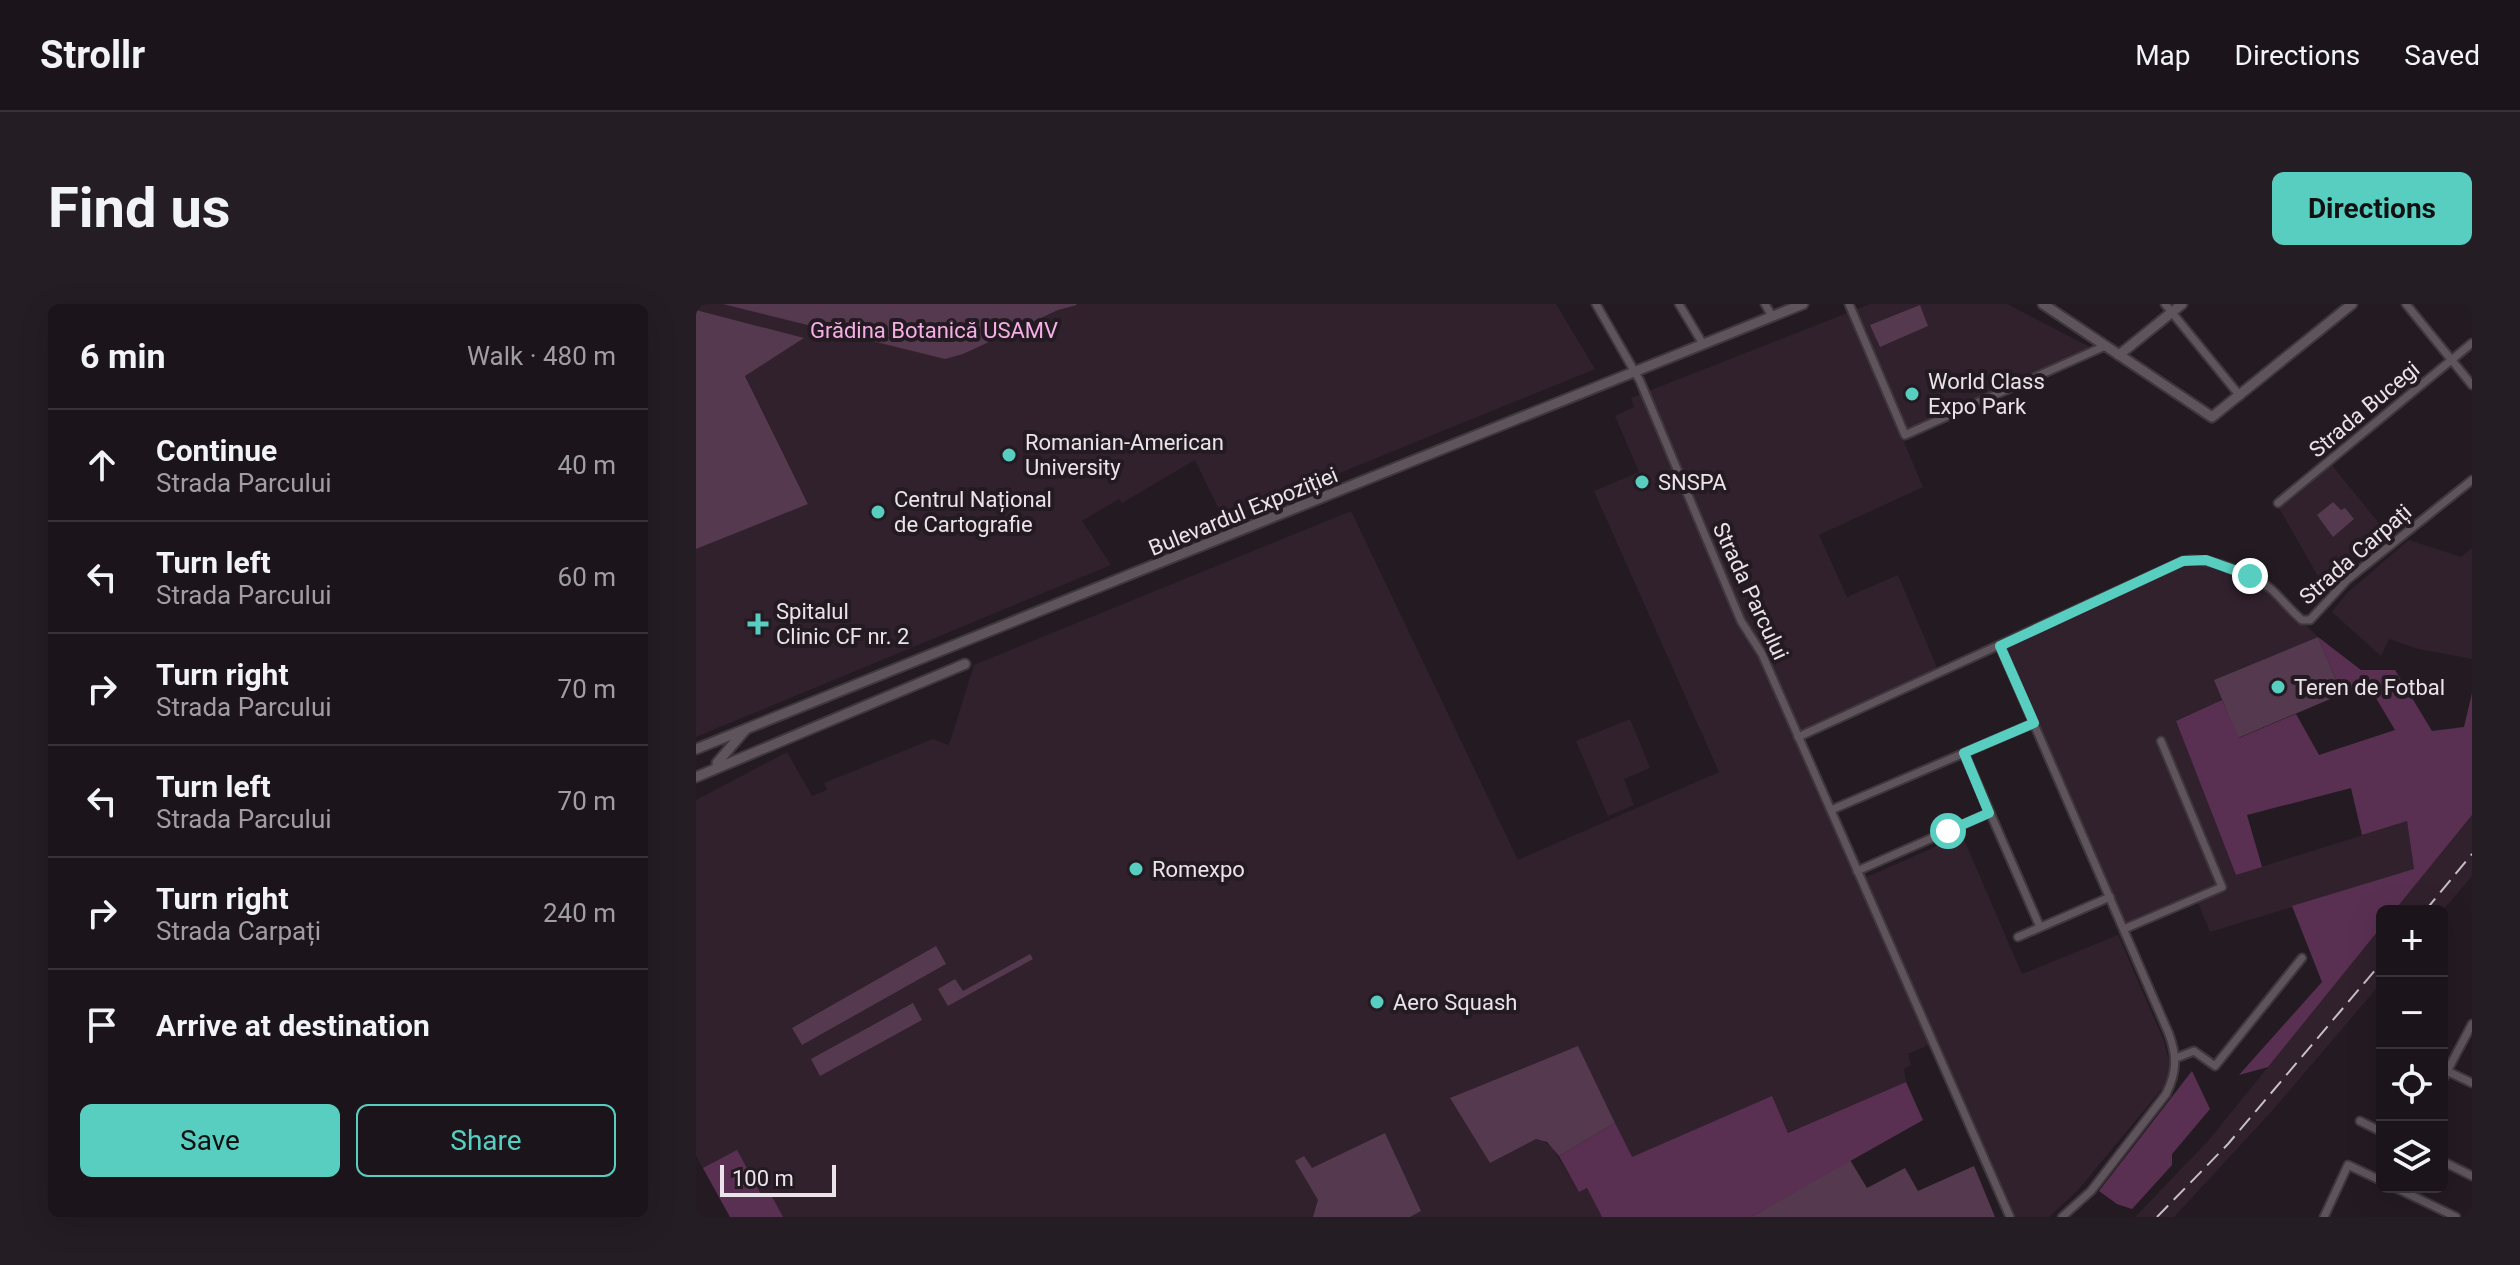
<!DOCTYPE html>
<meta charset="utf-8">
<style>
:root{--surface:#1b141a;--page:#241d23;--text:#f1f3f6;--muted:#a09ea2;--line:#393339;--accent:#58cec0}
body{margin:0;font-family:Roboto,sans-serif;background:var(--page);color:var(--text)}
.controls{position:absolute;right:24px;bottom:24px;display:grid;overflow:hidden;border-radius:12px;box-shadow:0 8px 32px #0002}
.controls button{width:72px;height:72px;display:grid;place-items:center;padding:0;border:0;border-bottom:2px solid var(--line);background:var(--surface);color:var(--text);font:40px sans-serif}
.scale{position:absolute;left:24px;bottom:20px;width:116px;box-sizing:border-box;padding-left:8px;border:4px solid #eae4e9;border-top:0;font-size:22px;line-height:28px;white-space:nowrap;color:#eae4e9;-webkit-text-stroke:6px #241b22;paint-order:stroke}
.stop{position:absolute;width:24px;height:24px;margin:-18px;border:6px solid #58cec0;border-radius:50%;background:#fff}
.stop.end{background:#58cec0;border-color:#fff;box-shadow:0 2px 8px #0008}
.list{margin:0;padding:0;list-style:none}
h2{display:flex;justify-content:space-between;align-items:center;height:104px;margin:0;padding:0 32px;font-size:34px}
h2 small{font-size:26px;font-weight:400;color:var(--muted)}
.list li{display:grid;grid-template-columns:52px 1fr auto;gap:24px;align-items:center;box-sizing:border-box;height:112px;padding:0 32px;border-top:2px solid var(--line)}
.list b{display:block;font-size:30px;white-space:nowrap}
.list p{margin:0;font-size:26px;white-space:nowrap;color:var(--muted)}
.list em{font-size:26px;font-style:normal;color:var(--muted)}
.actions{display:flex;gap:16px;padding:24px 32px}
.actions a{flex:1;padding:18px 0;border:2px solid var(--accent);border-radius:12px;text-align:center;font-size:28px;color:var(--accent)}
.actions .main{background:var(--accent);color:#111}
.icon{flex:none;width:44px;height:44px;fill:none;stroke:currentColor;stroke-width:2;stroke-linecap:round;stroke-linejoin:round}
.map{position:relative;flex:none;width:1776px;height:913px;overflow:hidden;border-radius:12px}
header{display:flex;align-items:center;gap:48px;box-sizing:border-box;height:112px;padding:0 40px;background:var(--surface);border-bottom:2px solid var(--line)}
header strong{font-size:38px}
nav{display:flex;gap:44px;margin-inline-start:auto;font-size:28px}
.intro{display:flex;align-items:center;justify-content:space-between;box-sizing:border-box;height:192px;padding:0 48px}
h1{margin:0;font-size:56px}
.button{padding:20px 36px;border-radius:12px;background:var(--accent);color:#111;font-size:28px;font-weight:700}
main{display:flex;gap:48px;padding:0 48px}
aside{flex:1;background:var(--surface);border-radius:12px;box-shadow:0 8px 32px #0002}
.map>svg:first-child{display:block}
</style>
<header>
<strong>Strollr</strong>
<nav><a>Map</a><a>Directions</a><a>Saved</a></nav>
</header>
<div class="intro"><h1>Find us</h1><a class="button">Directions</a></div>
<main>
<aside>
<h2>6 min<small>Walk · 480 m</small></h2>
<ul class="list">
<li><svg class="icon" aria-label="ahead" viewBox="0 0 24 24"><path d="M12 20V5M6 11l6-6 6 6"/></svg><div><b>Continue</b><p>Strada Parcului</p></div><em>40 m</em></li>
<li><svg class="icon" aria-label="left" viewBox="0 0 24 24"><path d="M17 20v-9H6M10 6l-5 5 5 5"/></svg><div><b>Turn left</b><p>Strada Parcului</p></div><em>60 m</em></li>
<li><svg class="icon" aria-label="right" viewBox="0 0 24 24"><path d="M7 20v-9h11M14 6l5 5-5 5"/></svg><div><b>Turn right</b><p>Strada Parcului</p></div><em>70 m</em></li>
<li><svg class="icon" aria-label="left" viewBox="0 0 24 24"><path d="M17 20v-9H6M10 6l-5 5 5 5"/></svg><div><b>Turn left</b><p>Strada Parcului</p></div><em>70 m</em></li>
<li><svg class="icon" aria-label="right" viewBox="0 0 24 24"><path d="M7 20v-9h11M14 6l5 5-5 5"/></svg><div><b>Turn right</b><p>Strada Carpați</p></div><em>240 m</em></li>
<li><svg class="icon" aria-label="arrive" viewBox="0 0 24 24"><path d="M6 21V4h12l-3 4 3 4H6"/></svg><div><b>Arrive at destination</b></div></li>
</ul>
<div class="actions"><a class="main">Save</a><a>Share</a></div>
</aside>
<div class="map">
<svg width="1776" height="913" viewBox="0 0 1776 913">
<rect width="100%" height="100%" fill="#241b22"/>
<!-- built -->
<g fill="#30212d">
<path d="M0,0h860l39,65 -371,151 -29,-60 -73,43 -3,-4 -37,22 29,44 -415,172v-188l112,-46 -63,-128 58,-37 -107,-28z"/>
<path d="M1174,0h137l94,49 -197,89 19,45 -104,48 28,62 51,-22 43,102 -137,60 63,140 95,-42 60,139 96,-39 46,106 6,24 -4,19 -88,106 -29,27h-33l-78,-176 -30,13 3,11 -7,4 2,13 -118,51 -17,-36 -140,61 -53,-112 -47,93 11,1 10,7 27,45 8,-4 15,29h-872l-34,-61v-356l91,-48 25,44 15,-6 -3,-7 109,-44 16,6 25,-80 377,-154 167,349 201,-88 -125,-281 45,-19 -24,-56 19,-9 -3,-9z"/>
<path d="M1635,160l55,68 -63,53 -44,-77z"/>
<path d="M1713,236l52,17 11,-9v111l-53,-10 -30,-10 -8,17 -49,-44 15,-19z"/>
<path d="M1503,255l61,22 58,56 -103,43 7,20 -46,21 60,154 171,-54 7,49 -204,62 -14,-34 -72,31 -124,-283 174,-82z"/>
<path d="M934,415l20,49 -26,11 10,26 -26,11 -32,-75z"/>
<path d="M1776,511v61l-30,35h-48z"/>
<path d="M1686,622v56l-111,130 -97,105h-39l73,-76z"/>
</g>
<!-- green -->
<g fill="#55394f">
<path d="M27,0h353l1,1 -19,5 -95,44 -18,5z"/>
<path d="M1224,1l8,21 -48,21 -10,-22z"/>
<path d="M0,6l108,28 -59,38 63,128 -112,45z"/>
<path d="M1637,198l8,8 4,-2 9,11 -21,18 -16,-22z"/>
<path d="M1622,333l24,57 -104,44 -24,-58z"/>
<path d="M240,642l10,18 -144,81 -10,-17z"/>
<path d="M334,650l3,5 -85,47 -10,-17 17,-10 8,12z"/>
<path d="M217,699l9,17 -102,56 -9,-17z"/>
<path d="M882,742l37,77 -56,33 -12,-14 -11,-3 -46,24 -40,-65z"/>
<path d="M689,829l36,78 -11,6h-97l5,-17 -23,-39 9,-5 8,12z"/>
<path d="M1154,856l17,28 38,-20 13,23 56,-25 21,51h-244z"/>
</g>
<!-- forest -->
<g fill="#5a3052">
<path d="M1622,333l43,33h34l37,61 32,-4 8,-34v122l-78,96h-12v15l-114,141 -29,8 83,-93 -30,-76 122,-37 -7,-48 -45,14 -11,-47 -104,27 15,52 -26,8 -60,-154 46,-21 17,38 57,-24 23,41 76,-25 -22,-37 -13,4 -4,-9 -14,6z"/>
<path d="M1496,767l18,38 -38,45v11l-40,44 -15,-5 -18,-13z"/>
<path d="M1210,778l17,38 -172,97h-149l-15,-29 -8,4 -20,-36 56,-33 17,34 140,-61 16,37z"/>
<path d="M41,846l25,46 8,-3 13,24h-53l-27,-49z"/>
</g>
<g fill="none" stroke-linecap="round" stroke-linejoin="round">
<defs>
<g id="minor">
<path d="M900,0l44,77 101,240 21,33 248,563"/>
<path d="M983,0l24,40"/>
<path d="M1069,0l7,12"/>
<path d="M1153,0l56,131 200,-89"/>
<path d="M1469,0l75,92"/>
<path d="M1710,0l66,81"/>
<path d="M1582,199l194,-160"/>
<path d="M1304,342l169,388c8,22 8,38 -3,60l-75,97 -29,26"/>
<path d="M1102,433l385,-176c24,-5 69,12 88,28 11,10 20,22 31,31h8l37,-40 125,-100"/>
<path d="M1268,449l76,174"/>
<path d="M1135,506l203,-87"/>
<path d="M1161,567l132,-58"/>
<path d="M1428,625l98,-42 -61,-146"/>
<path d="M1322,633l92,-40"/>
<path d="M1480,754l18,-7 21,15 87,-108"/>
<path d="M1751,767l25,12"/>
<path d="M1746,777l30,-57"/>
<path d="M1664,817l22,11"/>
<path d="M1746,857l30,15"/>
<path d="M1698,883l62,30"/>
<path d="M1628,913l24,-52 34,16"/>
</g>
<g id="tertiary">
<path d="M1347,0l169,113 140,-113"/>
<path d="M1423,51l63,-51"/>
<path d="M0,445l1107,-445"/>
<path d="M21,459l29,-34"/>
<path d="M0,473l269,-113"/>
</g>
</defs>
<!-- minor casing -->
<use href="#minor" stroke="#3e373c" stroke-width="11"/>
<!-- tertiary casing -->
<use href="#tertiary" stroke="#3e373c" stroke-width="13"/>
<!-- minor -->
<use href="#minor" stroke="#5f545c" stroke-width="7"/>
<!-- tertiary -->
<use href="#tertiary" stroke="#5f545c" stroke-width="9"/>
<!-- rail -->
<g stroke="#c6c0c5" stroke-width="2" stroke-dasharray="16 8" stroke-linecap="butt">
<path d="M1729,607l47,-57"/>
<path d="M1461,913l71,-73 154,-182"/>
</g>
</g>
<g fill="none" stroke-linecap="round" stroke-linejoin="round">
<!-- route -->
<path stroke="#58cec0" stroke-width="10" d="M1252,527l41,-18 -25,-60 70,-30 -34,-77 183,-85 23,-1 44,16"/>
</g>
<!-- markers -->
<g fill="#58cec0" stroke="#241b22" stroke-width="3">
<circle cx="1216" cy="90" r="8"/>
<circle cx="313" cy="151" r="8"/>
<circle cx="946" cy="178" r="8"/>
<circle cx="182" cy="208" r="8"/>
<path d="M58 308h8v8h8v8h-8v8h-8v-8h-8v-8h8z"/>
<circle cx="1582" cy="383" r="8"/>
<circle cx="440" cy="565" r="8"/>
<circle cx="681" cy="698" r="8"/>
</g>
<g text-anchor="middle" stroke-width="8" stroke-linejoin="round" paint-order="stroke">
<!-- park labels -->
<g font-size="22" fill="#f6afe6" stroke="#241b22">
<text x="238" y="34">Grădina Botanică USAMV</text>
</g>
<!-- poi labels -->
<g font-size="22" fill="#eae4e9" stroke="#241b22" text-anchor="start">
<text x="1232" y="85">World Class<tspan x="1232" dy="25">Expo Park</tspan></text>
<text x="329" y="146">Romanian-American<tspan x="329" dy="25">University</tspan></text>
<text x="962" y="186">SNSPA</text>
<text x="198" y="203">Centrul Național<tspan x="198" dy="25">de Cartografie</tspan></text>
<text x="80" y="315">Spitalul<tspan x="80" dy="25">Clinic CF nr. 2</tspan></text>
<text x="1598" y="391">Teren de Fotbal</text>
<text x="456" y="573">Romexpo</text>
<text x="697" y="706">Aero Squash</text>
</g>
<!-- street labels -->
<g font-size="22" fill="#eae4e9" stroke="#241b22">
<text transform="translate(1668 105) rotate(-40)" y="8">Strada Bucegi</text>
<text transform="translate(547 207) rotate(-22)" y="8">Bulevardul Expoziției</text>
<text transform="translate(1659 250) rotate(-41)" y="8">Strada Carpați</text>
<text transform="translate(1055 287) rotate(65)" y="8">Strada Parcului</text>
</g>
</g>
</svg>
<div class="controls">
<button>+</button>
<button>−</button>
<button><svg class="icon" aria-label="locate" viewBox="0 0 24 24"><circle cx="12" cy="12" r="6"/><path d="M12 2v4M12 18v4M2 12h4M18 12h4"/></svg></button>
<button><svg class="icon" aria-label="layers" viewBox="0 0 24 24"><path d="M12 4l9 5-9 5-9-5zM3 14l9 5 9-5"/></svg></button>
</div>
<div class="scale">100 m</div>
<div class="stop" style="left:1252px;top:527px"></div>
<div class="stop end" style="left:1554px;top:272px"></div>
</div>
</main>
